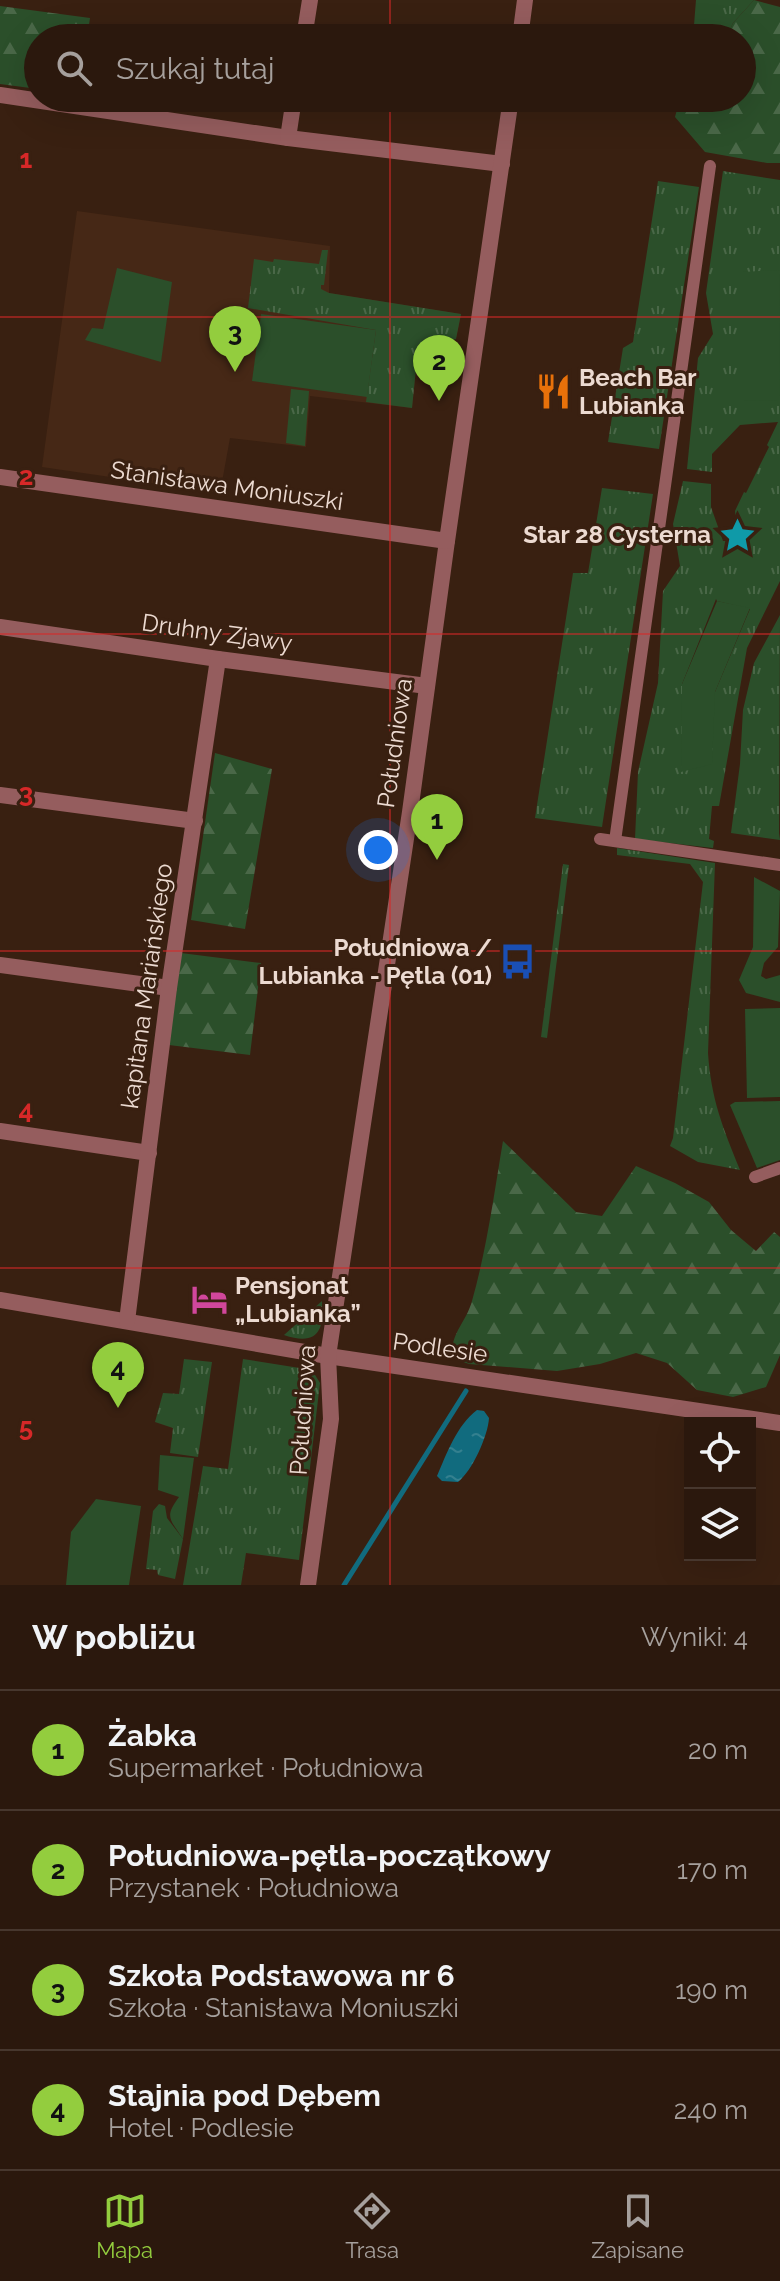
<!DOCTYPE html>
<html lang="pl">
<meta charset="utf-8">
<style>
:root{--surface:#2b180d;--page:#37251b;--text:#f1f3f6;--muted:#a6a09d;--line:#47372e;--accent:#93cd3e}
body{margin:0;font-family:Raleway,sans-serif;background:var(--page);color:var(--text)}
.controls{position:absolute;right:24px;bottom:24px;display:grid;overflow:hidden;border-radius:0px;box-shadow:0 8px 32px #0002}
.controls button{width:72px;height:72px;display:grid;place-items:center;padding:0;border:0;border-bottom:2px solid var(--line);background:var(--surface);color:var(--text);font:40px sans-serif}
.you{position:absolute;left:378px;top:850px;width:28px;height:28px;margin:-20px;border:6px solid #fff;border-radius:50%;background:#1a73e8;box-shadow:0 0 0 12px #1a73e833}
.badge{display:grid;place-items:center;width:52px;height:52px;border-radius:50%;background:var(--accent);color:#111;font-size:26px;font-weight:700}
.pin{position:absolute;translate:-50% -66px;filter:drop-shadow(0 2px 4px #0008)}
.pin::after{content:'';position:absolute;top:42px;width:28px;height:24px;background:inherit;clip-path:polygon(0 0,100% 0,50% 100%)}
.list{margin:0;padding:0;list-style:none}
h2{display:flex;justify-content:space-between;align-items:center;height:104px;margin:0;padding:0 32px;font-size:34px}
h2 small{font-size:26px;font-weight:400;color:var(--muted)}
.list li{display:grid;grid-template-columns:52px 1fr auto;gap:24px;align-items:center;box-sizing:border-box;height:120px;padding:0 32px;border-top:2px solid var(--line)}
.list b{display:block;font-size:30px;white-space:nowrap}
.list p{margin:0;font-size:26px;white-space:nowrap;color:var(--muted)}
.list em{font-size:26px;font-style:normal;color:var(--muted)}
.icon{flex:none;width:44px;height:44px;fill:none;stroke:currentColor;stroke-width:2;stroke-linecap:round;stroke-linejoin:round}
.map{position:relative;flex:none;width:780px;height:1585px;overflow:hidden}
.search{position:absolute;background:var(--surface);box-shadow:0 8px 32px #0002;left:24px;right:24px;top:24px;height:88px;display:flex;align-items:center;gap:20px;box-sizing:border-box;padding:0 28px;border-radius:44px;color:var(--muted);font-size:30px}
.sheet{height:584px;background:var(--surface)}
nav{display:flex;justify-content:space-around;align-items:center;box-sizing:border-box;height:112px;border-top:2px solid var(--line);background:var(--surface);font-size:22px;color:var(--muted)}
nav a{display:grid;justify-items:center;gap:4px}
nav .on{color:var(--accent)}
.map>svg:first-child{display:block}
</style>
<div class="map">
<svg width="780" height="1585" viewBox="0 0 780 1585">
<defs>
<pattern id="grass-tufts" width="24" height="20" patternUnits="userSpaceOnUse" patternTransform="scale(2)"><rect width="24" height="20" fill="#2b4f2a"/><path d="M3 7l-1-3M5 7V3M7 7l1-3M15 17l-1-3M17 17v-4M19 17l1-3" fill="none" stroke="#4a6848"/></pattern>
<pattern id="forest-firs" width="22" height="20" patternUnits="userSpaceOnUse" patternTransform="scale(2)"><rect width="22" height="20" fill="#2b4f2a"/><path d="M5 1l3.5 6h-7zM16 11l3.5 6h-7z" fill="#4a6848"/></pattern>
<pattern id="water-ripples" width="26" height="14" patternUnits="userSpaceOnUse" patternTransform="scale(2)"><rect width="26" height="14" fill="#116b7e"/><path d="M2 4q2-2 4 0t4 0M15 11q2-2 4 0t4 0" fill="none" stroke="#34808f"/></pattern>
</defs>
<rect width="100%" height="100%" fill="#392011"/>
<!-- built -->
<path fill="#462816" d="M77,211l253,35 -1,47 132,21 -5,25 -38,10 -6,59 -102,-12 -4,51 -76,-9 -10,55 -178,-26z"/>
<!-- grass -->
<g fill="url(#grass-tufts)" fill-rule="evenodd">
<path d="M696,0h58l-21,23 -7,15h-33z"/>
<path d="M723,171l57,9v401l-33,67 -28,158h-7l-3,33 5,2 -1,7 -78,-9 3,-67 20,-89 5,-92 17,-25 -7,-42 10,-43 28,3v23l12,34h15l-3,-30 9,-19 2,1 23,-46 -2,-2 11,-23 -38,3 -28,29v18l-25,-3 11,-111 15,-24 -7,-41zM716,599l1,2 33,8 -35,83 -33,-8z"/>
<path d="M658,181l41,6 -40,262 -51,-7 15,-94 10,-6z"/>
<path d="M322,250h6l-4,35h-3v4l8,4 132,21 -5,25 -38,10 -6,59 -46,-6 10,-72 -128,-22 6,-49 19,3 1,-3 45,5z"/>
<path d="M291,389l18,2 -4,55 -19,-3z"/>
<path d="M602,488l51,6 -51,333 -67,-9 38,-245h15z"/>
<path d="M780,615l-1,218 1,7 -49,-7 9,-69 3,-54 11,-47z"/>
<path d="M617,848l98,15 -7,190c3,46 15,75 32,117l-42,-8 -28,-16 3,-8 30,-256 -13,-18 -73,-9z"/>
<path d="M563,864l6,1 -22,173 -6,-1z"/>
<path d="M322,1301c3,31 -6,45 -38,34z"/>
<path d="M184,1359l28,3 -14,95 -28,-4 3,-25 -18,-6 8,-29 16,1z"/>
<path d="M243,1359l69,11 8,13 -21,177 -53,-7 -5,32h-58l20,-119 25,3z"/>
<path d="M159,1504l6,2 2,12 16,21 -8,40 -17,-4 -1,-5 -11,-1 7,-58z"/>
</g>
<!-- forest -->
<g fill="url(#forest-firs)">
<path d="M754,0l26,7v156h-13l-62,-11 -30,-35 5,-19h62v-60h-16l7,-15z"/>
<path d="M0,6l90,12 -3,20h-49v51l-38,-5z"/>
<path d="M215,753l57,16 -27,160 -54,-9z"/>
<path d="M181,953l80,10 -11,92 -81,-10z"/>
<path d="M503,1141l73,71 26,4 34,-50 39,17 34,19 22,28 25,21 18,-19 6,5v118l-14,32 -33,10 -36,-7 -30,-27 -31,-10 -36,11 -43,7 -88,-7 -17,-6c-2,-25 14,-35 20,-57 15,-53 22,-107 31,-160z"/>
</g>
<!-- park -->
<g fill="#2b4f2a">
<path d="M117,268l55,14 -11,80 -76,-22 7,-12 11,1z"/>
<path d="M780,270l-1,130 -36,1v-129z"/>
<path d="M261,314l115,16 -9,67 -115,-16z"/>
<path d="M717,601l33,7 -35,84 -3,72 -31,8 1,-88z"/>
<path d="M754,877l26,14 -2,56 -14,16 -3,13 5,3 14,-4v27l-34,-9 -7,-13 14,-33z"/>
<path d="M780,1008v89l-33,1 -2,-89z"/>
<path d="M780,1101v59l-23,8 -27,-63 5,-3z"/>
<path d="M160,1455l34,3 -11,81c-13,-20 -19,-22 -4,-42l-21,-7z"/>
<path d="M96,1499l45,7 -12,79h-63l5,-53z"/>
</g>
<!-- water -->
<path fill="url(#water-ripples)" d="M477,1410l7,1 5,7c-1,18 -17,53 -31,64l-16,-1 -5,-5c10,-23 20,-51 40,-66z"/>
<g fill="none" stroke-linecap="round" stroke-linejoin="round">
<!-- stream -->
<path stroke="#116b7e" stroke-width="5" d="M344,1585l122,-194"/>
<!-- pedestrian -->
<g stroke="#955d5e" stroke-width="12">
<path d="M600,839l180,26"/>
<path d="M615,841l95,-675"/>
<path d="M755,1177l25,-9"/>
</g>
<!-- minor -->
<g stroke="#955d5e" stroke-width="16">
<path d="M304,38l6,-38"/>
<path d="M0,95l288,43 214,26"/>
<path d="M288,138l6,-40"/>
<path d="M0,627l218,32 209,27"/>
<path d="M0,795l195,26"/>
<path d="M0,965l169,23"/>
<path d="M0,1131l149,22"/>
<path d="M0,1300l328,56 452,67"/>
<path d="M127,1321l42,-333 49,-329"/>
<path d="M308,1585l23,-166 -3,-63 82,-544 37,-271"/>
</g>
<!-- tertiary -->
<g stroke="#955d5e" stroke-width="16">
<path d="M520,38l5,-38"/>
<path d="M0,477l447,64 64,-443"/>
</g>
</g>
<!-- grid -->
<path fill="none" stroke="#d62828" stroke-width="2" stroke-opacity="0.55" d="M390,0v38M390,98v1487M0,317h780M0,634h780M0,951h780M0,1268h780"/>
<!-- icons -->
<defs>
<symbol id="restaurant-bare" viewBox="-9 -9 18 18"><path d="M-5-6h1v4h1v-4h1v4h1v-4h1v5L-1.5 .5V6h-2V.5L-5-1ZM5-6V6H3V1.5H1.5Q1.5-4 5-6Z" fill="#e8710a" stroke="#392011" stroke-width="2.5" paint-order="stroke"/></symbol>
<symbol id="sight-bare" viewBox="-9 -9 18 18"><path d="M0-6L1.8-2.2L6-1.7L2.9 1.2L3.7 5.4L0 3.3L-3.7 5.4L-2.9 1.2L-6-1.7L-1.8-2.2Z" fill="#0f9aa8" stroke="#392011" stroke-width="2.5" paint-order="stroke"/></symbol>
<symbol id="bus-bare" viewBox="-9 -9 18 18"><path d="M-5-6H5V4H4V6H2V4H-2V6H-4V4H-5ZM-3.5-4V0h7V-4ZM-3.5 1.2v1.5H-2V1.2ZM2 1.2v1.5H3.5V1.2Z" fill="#1a4fb4" stroke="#392011" stroke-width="2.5" paint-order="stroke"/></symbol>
<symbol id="hotel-bare" viewBox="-9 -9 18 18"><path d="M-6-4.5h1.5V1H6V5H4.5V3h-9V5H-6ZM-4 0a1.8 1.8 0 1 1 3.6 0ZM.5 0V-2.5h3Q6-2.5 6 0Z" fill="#d1479c" stroke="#392011" stroke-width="2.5" paint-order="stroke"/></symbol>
</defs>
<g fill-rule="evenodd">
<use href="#restaurant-bare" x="528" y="366" width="51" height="51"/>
<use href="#sight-bare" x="712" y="510" width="51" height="51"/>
<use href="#bus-bare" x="492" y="936" width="51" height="51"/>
<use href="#hotel-bare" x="184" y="1274" width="51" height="51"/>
</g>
<g text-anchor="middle" stroke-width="6" stroke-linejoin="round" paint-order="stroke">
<!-- poi labels -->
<g font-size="24" font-weight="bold" fill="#ecdad1" stroke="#392011" text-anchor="start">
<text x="579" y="386">Beach Bar<tspan x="579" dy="28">Lubianka</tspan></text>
<text x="711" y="543" text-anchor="end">Star 28 Cysterna</text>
<text x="492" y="956" text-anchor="end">Południowa /<tspan x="492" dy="28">Lubianka - Pętla (01)</tspan></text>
<text x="235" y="1294">Pensjonat<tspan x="235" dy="28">„Lubianka”</tspan></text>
</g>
<!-- street labels -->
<g font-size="24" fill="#ecdad1" stroke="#392011">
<text transform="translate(227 486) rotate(8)" y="8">Stanisława Moniuszki</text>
<text transform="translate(217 633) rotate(8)" y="8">Druhny Zjawy</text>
<text transform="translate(395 743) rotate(-82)" y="8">Południowa</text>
<text transform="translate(147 986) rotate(-82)" y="8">kapitana Mariańskiego</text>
<text transform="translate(440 1348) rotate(8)" y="8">Podlesie</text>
<text transform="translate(303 1410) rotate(-86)" y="8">Południowa</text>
</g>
</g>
<g font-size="26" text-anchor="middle" font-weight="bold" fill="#d62828" stroke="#392011" stroke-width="6" stroke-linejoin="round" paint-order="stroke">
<text x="26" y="168">1</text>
<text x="26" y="485">2</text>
<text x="26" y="802">3</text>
<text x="26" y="1119">4</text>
<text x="26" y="1436">5</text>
</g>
</svg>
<div class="controls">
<button><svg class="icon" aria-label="locate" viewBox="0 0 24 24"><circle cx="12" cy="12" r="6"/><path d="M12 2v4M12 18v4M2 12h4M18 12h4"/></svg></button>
<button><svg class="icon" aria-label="layers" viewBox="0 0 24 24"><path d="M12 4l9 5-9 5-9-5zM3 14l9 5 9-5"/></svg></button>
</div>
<div class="you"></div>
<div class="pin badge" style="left:437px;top:860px">1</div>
<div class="pin badge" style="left:439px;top:401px">2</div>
<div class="pin badge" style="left:235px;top:372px">3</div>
<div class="pin badge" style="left:118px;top:1408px">4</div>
<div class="search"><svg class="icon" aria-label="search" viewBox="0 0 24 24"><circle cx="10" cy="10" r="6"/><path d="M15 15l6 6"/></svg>Szukaj tutaj</div>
</div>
<section class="sheet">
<h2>W pobliżu<small>Wyniki: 4</small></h2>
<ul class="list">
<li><span class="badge">1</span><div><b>Żabka</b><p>Supermarket · Południowa</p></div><em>20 m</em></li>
<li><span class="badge">2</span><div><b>Południowa-pętla-początkowy</b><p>Przystanek · Południowa</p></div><em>170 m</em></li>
<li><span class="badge">3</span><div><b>Szkoła Podstawowa nr 6</b><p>Szkoła · Stanisława Moniuszki</p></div><em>190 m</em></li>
<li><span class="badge">4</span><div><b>Stajnia pod Dębem</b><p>Hotel · Podlesie</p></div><em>240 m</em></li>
</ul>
</section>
<nav>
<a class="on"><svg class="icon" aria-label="map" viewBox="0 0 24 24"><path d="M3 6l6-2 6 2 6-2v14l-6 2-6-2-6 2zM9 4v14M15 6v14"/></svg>Mapa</a>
<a><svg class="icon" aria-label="directions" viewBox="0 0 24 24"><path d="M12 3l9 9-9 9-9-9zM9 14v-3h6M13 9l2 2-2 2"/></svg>Trasa</a>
<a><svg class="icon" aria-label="saved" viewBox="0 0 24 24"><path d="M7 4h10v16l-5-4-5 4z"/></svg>Zapisane</a>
</nav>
